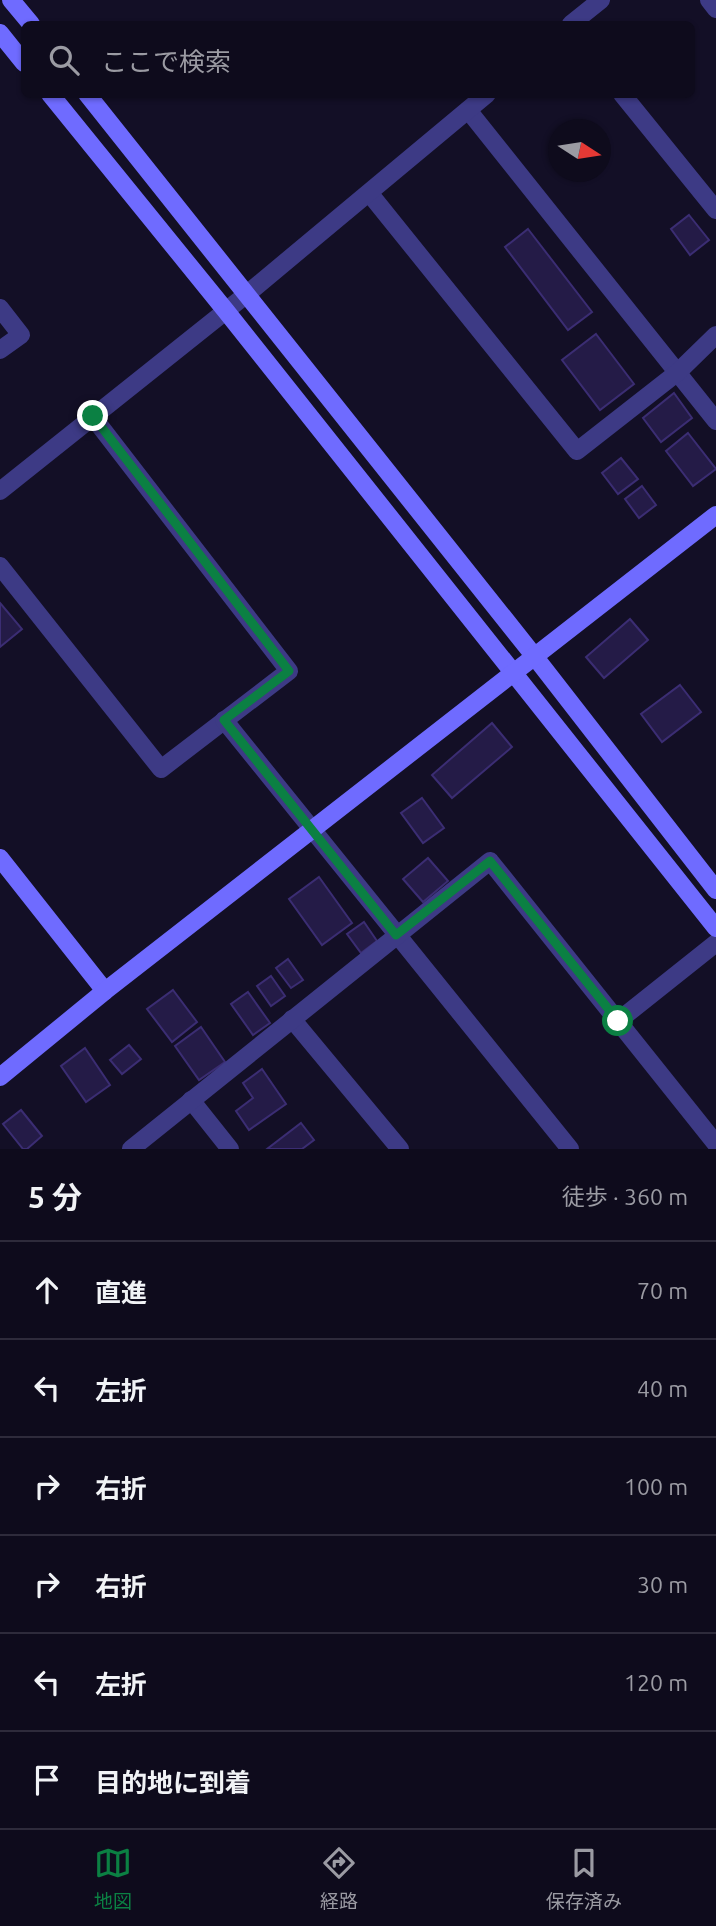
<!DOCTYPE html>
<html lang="ja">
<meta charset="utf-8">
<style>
:root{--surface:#0e0b1c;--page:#171425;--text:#f1f3f6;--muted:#9b9ba3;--line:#2e2b3b;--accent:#0b8043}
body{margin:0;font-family:Ubuntu,"Noto Sans JP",sans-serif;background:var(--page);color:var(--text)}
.compass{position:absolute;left:548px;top:119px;width:63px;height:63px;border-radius:50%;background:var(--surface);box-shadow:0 2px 5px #0004;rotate:102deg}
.stop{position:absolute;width:21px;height:21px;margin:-16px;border:5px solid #0b8043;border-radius:50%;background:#fff}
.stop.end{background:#0b8043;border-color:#fff;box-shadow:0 2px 7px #0008}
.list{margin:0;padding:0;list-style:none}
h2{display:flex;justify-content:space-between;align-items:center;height:91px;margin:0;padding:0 28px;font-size:30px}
h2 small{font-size:23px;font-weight:400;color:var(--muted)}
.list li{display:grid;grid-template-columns:46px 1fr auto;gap:21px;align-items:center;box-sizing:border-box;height:98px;padding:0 28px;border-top:2px solid var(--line)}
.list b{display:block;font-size:26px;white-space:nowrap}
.list em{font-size:23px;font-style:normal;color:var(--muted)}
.icon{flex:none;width:38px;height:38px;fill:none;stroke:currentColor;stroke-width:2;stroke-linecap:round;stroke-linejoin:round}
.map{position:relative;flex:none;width:716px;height:1149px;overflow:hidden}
.search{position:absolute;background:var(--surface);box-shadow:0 2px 5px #0004;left:21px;right:21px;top:21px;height:77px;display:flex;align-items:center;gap:18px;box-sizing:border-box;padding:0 24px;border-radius:10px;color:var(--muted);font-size:26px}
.sheet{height:679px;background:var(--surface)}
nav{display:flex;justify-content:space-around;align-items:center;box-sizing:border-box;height:98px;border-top:2px solid var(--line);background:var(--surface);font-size:19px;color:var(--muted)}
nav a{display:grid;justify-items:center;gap:4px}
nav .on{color:var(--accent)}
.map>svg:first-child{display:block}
</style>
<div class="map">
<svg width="716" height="1149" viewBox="0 0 716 1149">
<rect width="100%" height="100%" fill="#130f26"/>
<!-- building -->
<g fill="#241b47" stroke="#3b2d73" stroke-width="2">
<path d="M689,215l20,25 -19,15 -19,-26z"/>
<path d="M528,229l64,83 -24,18 -63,-83z"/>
<path d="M596,334l38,50 -34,26 -38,-50z"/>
<path d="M674,393l18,25 -31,24 -18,-24z"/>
<path d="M688,433l28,36 -23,17 -27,-35z"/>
<path d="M621,458l17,21 -20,15 -16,-21z"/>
<path d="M642,486l14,19 -17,13 -14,-19z"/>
<path d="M0,603l22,26 -22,18z"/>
<path d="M630,619l18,21 -44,38 -18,-21z"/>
<path d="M680,685l21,27 -39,30 -21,-28z"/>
<path d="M492,723l20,24 -60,51 -20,-23z"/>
<path d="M422,798l22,30 -21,15 -22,-30z"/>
<path d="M428,858l20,23 -25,21 -20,-23z"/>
<path d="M319,877l33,46 -30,22 -33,-46z"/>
<path d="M364,922l13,19 -16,12 -14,-19z"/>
<path d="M288,959l15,21 -12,8 -15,-20z"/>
<path d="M271,976l14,20 -14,10 -14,-20z"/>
<path d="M173,990l24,32 -25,20 -25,-33z"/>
<path d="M248,992l22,31 -17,12 -22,-31z"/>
<path d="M201,1027l24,35 -26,18 -24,-34z"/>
<path d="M129,1045l12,14 -19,15 -12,-14z"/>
<path d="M85,1048l25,37 -24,17 -25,-36z"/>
<path d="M262,1069l24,35 -37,26 -13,-19 17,-13 -10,-15z"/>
<path d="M21,1110l21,26 -15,13h-4l-20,-25z"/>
<path d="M301,1123l13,17 -12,9h-35z"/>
</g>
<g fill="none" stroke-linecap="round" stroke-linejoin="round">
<!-- street -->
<g stroke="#3d3a85" stroke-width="18">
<path d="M709,0l7,9"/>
<path d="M571,24l30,-24"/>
<path d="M622,94l94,116"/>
<path d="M468,110l248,311"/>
<path d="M370,194l207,257 101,-79 38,-37"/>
<path d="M0,308l21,27 -21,15"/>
<path d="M0,491l247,-197 240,-200"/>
<path d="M0,566l161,203 128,-98 -196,-254"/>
<path d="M224,720l346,429"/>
<path d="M292,1019l108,130"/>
<path d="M618,1021l98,-78"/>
<path d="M191,1100l39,49"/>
<path d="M131,1149l359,-288 226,283"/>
</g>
<!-- secondary -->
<g stroke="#6f6bff" stroke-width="18">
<path d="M11,0l20,24"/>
<path d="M0,33l24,30"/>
<path d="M50,94l176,217 490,617"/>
<path d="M87,94l448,563 181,233"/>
<path d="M0,858l105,133"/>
<path d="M0,1077l105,-86 611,-476"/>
</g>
</g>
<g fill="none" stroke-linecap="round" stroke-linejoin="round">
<!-- route -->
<path stroke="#0b8043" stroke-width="9" d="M93,416l196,255 -65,49 172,215 94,-74 128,160"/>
</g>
</svg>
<svg class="compass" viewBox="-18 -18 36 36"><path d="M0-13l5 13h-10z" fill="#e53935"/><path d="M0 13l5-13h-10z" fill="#9b9ba3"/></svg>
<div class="stop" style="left:618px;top:1021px"></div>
<div class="stop end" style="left:93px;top:416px"></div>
<div class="search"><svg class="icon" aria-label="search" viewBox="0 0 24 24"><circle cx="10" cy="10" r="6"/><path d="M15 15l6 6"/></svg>ここで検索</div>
</div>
<section class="sheet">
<h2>5 分<small>徒歩 · 360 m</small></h2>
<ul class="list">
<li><svg class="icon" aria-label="ahead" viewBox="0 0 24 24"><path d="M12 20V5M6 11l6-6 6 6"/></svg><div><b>直進</b></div><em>70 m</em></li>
<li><svg class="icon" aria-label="left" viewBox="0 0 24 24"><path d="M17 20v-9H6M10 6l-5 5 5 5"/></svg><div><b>左折</b></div><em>40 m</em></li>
<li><svg class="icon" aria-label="right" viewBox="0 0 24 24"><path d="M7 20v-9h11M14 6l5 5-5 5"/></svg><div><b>右折</b></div><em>100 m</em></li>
<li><svg class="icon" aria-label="right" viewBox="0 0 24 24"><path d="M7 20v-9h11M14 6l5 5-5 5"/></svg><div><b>右折</b></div><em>30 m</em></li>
<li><svg class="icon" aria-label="left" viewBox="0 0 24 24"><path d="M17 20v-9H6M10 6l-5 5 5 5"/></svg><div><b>左折</b></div><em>120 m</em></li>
<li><svg class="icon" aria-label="arrive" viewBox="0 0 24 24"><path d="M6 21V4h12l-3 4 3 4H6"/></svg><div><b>目的地に到着</b></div></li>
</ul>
</section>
<nav>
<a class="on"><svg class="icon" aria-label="map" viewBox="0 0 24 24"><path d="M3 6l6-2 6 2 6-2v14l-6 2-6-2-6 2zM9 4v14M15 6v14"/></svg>地図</a>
<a><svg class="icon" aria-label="directions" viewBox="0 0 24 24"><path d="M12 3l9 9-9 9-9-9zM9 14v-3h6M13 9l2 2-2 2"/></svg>経路</a>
<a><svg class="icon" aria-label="saved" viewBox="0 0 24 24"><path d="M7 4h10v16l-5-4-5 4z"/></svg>保存済み</a>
</nav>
